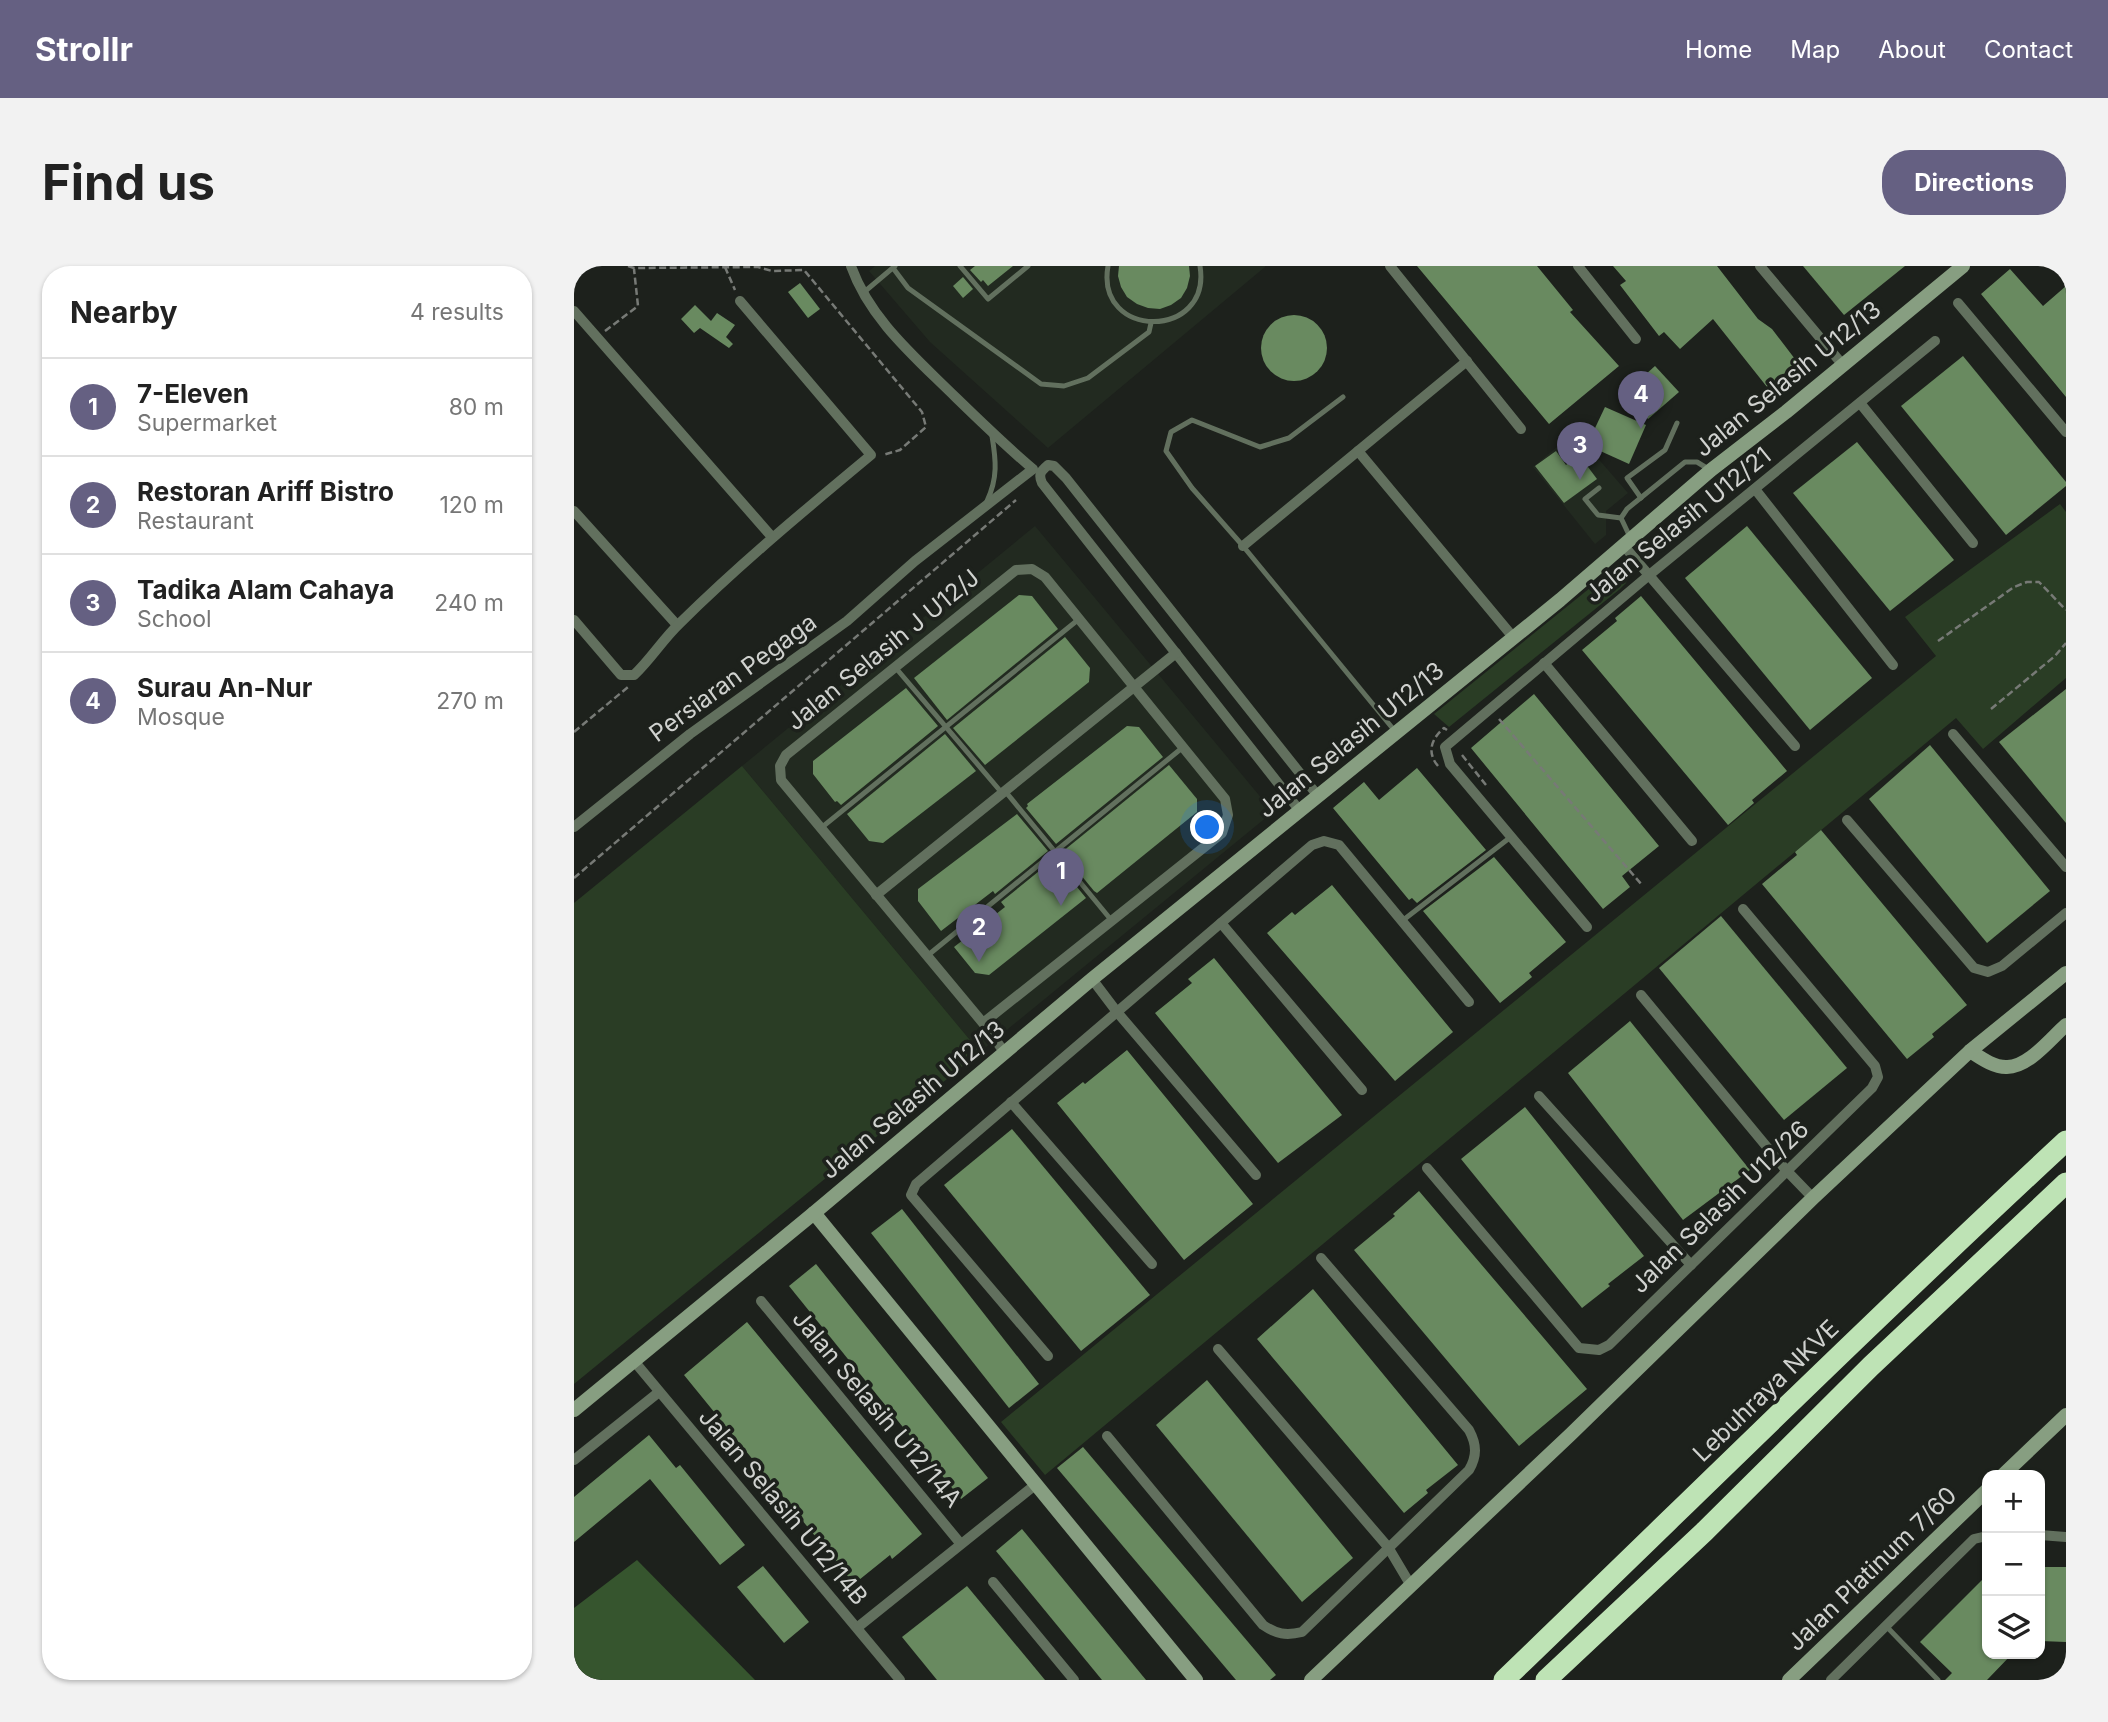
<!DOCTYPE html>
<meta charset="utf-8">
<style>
:root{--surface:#fff;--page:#f2f2f2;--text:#222;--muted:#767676;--line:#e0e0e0;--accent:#656082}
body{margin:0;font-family:Inter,sans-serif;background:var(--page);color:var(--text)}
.controls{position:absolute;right:21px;bottom:21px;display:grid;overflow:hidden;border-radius:14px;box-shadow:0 2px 5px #0004}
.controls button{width:63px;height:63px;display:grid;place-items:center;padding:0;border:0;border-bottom:2px solid var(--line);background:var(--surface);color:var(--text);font:35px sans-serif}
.you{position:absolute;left:634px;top:562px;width:24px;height:24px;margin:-18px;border:5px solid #fff;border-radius:50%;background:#1a73e8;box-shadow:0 0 0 10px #1a73e833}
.badge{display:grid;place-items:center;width:46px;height:46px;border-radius:50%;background:var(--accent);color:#fff;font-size:23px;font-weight:700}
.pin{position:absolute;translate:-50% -58px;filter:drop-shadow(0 2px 4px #0008)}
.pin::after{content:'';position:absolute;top:37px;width:24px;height:21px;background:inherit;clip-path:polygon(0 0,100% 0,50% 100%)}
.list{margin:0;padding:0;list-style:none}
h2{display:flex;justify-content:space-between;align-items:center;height:91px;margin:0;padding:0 28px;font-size:30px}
h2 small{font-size:23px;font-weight:400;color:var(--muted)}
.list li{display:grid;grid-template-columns:46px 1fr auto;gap:21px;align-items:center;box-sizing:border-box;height:98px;padding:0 28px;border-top:2px solid var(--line)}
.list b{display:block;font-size:26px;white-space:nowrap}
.list p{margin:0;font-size:23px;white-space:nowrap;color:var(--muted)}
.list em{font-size:23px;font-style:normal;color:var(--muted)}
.icon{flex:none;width:38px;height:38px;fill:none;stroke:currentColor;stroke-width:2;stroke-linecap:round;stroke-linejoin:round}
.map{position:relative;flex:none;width:1492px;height:1414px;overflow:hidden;border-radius:28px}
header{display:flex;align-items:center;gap:42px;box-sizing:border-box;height:98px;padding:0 35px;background:var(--accent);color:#fff}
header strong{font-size:33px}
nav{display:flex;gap:38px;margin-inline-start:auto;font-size:24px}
.intro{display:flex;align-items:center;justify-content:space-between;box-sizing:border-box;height:168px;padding:0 42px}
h1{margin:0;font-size:49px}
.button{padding:18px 32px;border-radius:28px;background:var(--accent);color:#fff;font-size:24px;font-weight:700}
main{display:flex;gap:42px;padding:0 42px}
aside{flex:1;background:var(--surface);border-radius:28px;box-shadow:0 2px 5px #0004}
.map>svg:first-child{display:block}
</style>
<header>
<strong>Strollr</strong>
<nav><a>Home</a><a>Map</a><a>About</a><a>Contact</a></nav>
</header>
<div class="intro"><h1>Find us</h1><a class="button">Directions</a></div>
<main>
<aside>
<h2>Nearby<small>4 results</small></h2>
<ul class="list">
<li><span class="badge">1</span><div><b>7-Eleven</b><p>Supermarket</p></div><em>80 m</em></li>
<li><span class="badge">2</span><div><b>Restoran Ariff Bistro</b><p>Restaurant</p></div><em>120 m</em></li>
<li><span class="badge">3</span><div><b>Tadika Alam Cahaya</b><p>School</p></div><em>240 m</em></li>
<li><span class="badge">4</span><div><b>Surau An-Nur</b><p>Mosque</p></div><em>270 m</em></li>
</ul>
</aside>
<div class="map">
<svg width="1492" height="1414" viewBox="0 0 1492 1414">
<rect width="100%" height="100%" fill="#1d211c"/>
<!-- built -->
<g fill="#222a20">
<path d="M301,0h390v1l-217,181 -118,-106 -61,-71z"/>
<path d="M1001,166l53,61 -22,18v24l-11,9 -62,-77z"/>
<path d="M461,260l238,286 -293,240 -238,-286z"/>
</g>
<!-- green -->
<g fill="#2a3d25">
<path d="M1486,238l6,8v166l-83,71 -27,-31 -911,757 -44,-53 935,-766 -31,-39z"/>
<path d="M1051,301l5,6 -4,10 -6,6 -171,138 -15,-13 177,-143z"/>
<path d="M168,500l238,286 -406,332v-481z"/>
</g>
<!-- water -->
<path fill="#36552e" d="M63,1294l118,120h-181v-72z"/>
<!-- building -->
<g fill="#698a60">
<path d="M401,0h38l-25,20 -5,-6 -2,2 -11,-12z"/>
<path d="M545,0h70l1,10 -3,12 -6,10 -10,7 -11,4 -12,-1 -11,-4 -10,-7 -6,-10 -3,-11z"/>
<path d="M843,0h120l36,44 -3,2 49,54 -70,58z"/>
<path d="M1039,0h104l41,53 14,10 26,34 -31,24 -54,-68 -33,30 -16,-17 -5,4 -39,-51 6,-4z"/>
<path d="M1229,0h102l-61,49z"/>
<path d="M1436,3l33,37 23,-20v111l-85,-103z"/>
<path d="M389,11l10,12 -10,9 -10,-12z"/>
<path d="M226,17l20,26 -12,9 -20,-26z"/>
<path d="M121,39l16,16 6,-8 18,12 -9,12 7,7 -4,4 -29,-20 -6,5 -13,-14z"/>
<circle cx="720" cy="82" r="33"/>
<path d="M1389,90l103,126v4l-60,49 -105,-129z"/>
<path d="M1081,100l24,26 -31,27 -23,-26z"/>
<path d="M1031,141l41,18 -17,39 -42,-19z"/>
<path d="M1283,176l97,118 -64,51 -97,-118z"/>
<path d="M982,185l10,14 13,-10 18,24 -33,24 -29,-37z"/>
<path d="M1173,260l125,152 -62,52 -125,-152z"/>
<path d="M445,329l13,1 26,33 -111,91 -33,-42z"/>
<path d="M1067,330l146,175 -35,29 2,3 -26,22 -146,-175 35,-29 -2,-3z"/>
<path d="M491,371l25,31 -1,14 -104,83 -32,-37z"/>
<path d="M332,422l32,38 -97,79 -4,-4 -2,1 -22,-28v-13z"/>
<path d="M1492,423v134l-67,-81z"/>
<path d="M960,428l125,152 -37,30 8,11 -27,22 -132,-161z"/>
<path d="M553,460l12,1 24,30 -107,87 -30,-36 2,-2 -1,-2z"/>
<path d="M371,468l31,37 -93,72 -14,-2 -22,-27z"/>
<path d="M1356,479l120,146 -63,52 -118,-144z"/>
<path d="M595,499l28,34v13l-100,81 -3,-2 -32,-39z"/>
<path d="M843,502l69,82 -69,53 -5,-5 -3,2 -76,-92 31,-26 15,18z"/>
<path d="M443,548l31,37 -53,43 -2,-3 -52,40 -23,-30v-12z"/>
<path d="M1247,564l146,175 -35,29 2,3 -27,22 -145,-175 35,-29 -2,-3z"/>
<path d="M920,591l72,85 -37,31 3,4 -32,26 -77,-92z"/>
<path d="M480,593l32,39 -97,77 -14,-2 -21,-26 51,-40 -4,-5z"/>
<path d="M758,619l121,147 -58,49 -128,-148 25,-21 3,3z"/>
<path d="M1147,650l126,152 -63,52 -125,-152z"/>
<path d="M640,692l128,157 -64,48 -123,-150 37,-30 -4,-4z"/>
<path d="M1056,755l120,149 -67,50 -115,-147z"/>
<path d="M553,784l126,154 -69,56 -127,-157 26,-21 2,2z"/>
<path d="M951,841l119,149 -36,28 2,2 -28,22 -121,-149z"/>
<path d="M438,863l138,166 -69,56 -137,-166z"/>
<path d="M845,925l168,198 -68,57 -165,-196 41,-34 -2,-2z"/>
<path d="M328,943l137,175 -30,24 -138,-175z"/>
<path d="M242,998l172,214 -27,21 -172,-213z"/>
<path d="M739,1023l145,176 -32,25 2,3 -24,20 -147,-174z"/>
<path d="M173,1056l175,212 -30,25 -2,-4 -36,29 -170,-209z"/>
<path d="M633,1114l146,178 -51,44 -146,-177z"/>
<path d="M75,1169l27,33 4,-3 65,80 -25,20 -70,-86 -76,63v-45z"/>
<path d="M509,1181l193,228 -6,5h-34l-179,-212z"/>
<path d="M448,1263l124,151h-44l-106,-129z"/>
<path d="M189,1300l46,56 -25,21 -47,-56z"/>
<path d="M1466,1301h26v75l-26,-1z"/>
<path d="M1413,1309v79h25l-25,26h-42l7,-7 -32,-31z"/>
<path d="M393,1320l78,94h-108l-35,-43z"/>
</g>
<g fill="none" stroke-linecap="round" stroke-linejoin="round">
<!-- path -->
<g stroke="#777a76" stroke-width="2.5" stroke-dasharray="7 3.5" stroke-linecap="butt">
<path d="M54,0l6,2 124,-1 14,4 32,-1 118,142 4,15 -26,23 -17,5"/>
<path d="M151,1l10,23"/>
<path d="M31,65l33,-25 -4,-37"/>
<path d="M1364,375l76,-54 13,-5h12l27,28"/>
<path d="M1417,443l64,-53 11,-13"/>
<path d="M925,453l143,166"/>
<path d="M0,466l54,-45"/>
<path d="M888,489l24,30"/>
<path d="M864,500c-12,-14 -6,-28 6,-38l3,2"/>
<path d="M0,612l442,-378"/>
</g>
<!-- lane -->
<g stroke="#62705e" stroke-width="5">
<path d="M386,0l28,33 40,-33"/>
<path d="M534,0c-13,74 104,74 92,0"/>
<path d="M319,2l15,20 133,96 23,2 24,-8 61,-46 2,-9"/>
<path d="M289,27l32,-27"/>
<path d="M769,131l-54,41 -29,9 -68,-27 -21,12 -5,19 26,37 51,58 151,184"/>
<path d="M1025,222l-14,11 13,16 23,3"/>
<path d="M1067,232l-14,-20 38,-28 12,-27"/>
<path d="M413,235c11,-23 9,-41 5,-65"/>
<path d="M1056,271l-9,-19 6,-9 58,-47h12l13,8"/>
<path d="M321,401l107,126"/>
<path d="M431,525l107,130"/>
<path d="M247,562l258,-209"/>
<path d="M828,655l110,-85"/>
<path d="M353,690l255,-208"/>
<path d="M1312,1360l52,54"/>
</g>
<!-- street -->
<g stroke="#62705e" stroke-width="10">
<path d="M816,0l131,163"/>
<path d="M1004,0l58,73"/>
<path d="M1186,0l82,98"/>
<path d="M1384,37l108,129"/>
<path d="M0,45l198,226"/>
<path d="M1286,137l113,140"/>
<path d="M784,185l155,186"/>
<path d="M1181,223l138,176"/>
<path d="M0,245l103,114"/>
<path d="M669,280l224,-185"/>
<path d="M1050,280l171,200"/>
<path d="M0,354l47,55h13c17,-16 29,-36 46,-52 61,-60 126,-114 191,-168l-131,-154"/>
<path d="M970,397l148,178"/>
<path d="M1379,468l113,133"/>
<path d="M726,545l-258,-328c-4,-9 -1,-12 6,-18l6,1 12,12 252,318"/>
<path d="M1273,554l127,148 14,4 14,-6 64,-53"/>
<path d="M0,561l116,-93 157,-113 68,-60 118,-92c-32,-27 -61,-56 -91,-85 -36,-35 -74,-70 -91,-118"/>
<path d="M302,629l300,-242"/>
<path d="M647,657l141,167"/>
<path d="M1013,661l-137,-163 -5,-17 203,-171 287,-235"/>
<path d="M518,713l25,33 139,163"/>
<path d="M1067,729l145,175 27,28"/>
<path d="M409,757l239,-190 6,-18 -3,-16 -180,-222 -13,-8 -16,1 -230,185 -6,11 1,14 202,243 22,30"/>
<path d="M965,830l152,169"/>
<path d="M437,836l141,162"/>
<path d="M853,902l152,180 20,2 10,-5 263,-257 6,-11 -3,-11 -132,-157"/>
<path d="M187,1035l199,242"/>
<path d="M644,1083l170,198 22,37"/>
<path d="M474,1090l-137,-161 5,-11 396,-339 12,-4 15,4 130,157"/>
<path d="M60,1095l266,319"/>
<path d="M533,1170l156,189c13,9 23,11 39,7l167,-162c8,-14 8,-25 0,-40l-148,-172"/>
<path d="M0,1194l85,-68"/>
<path d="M1466,1269l26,2"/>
<path d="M419,1316l81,98"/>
<path d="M284,1361l177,-142"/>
<path d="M1257,1414l143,-141 13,-3"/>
<path d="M1482,1414h9"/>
</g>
<!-- secondary -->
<g stroke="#879e81" stroke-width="14">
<path d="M1396,785c11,7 23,16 36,16 22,1 45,-29 60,-42"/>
<path d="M240,947l382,467"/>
<path d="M0,1144l240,-197 278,-234 468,-379 151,-130 75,-58 177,-146"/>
<path d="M1429,1209l63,-60"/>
<path d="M737,1414l260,-246 242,-236 157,-147 96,-78"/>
<path d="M1215,1414l198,-190"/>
</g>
<!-- highway -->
<g stroke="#bee3b5" stroke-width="21">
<path d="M930,1414c187,-180 372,-363 562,-539"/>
<path d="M972,1414l159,-149 166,-165 195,-183"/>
</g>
</g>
<g text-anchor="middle" stroke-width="7" stroke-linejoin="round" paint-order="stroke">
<!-- street labels -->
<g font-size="24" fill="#d0d2cf" stroke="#1d211c">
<text transform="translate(1214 113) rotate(-39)" y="8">Jalan Selasih U12/13</text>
<text transform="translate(1104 259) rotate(-39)" y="8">Jalan Selasih U12/21</text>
<text transform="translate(309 384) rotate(-39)" y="8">Jalan Selasih J U12/J</text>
<text transform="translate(159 412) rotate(-36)" y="8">Persiaran Pegaga</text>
<text transform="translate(777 474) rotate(-39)" y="8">Jalan Selasih U12/13</text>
<text transform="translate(339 834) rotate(-40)" y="8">Jalan Selasih U12/13</text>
<text transform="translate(1146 941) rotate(-44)" y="8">Jalan Selasih U12/26</text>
<text transform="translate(1192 1125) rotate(-44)" y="8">Lebuhraya NKVE</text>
<text transform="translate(303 1143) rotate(50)" y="8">Jalan Selasih U12/14A</text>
<text transform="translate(209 1241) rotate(50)" y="8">Jalan Selasih U12/14B</text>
<text transform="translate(1298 1303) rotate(-44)" y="8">Jalan Platinum 7/60</text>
</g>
</g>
</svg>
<div class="controls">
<button>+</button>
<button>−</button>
<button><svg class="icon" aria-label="layers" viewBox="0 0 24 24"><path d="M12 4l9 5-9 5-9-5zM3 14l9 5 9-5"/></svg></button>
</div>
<div class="you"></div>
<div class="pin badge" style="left:487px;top:640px">1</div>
<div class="pin badge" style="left:405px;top:696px">2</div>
<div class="pin badge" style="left:1006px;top:214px">3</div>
<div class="pin badge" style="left:1067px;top:163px">4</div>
</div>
</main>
